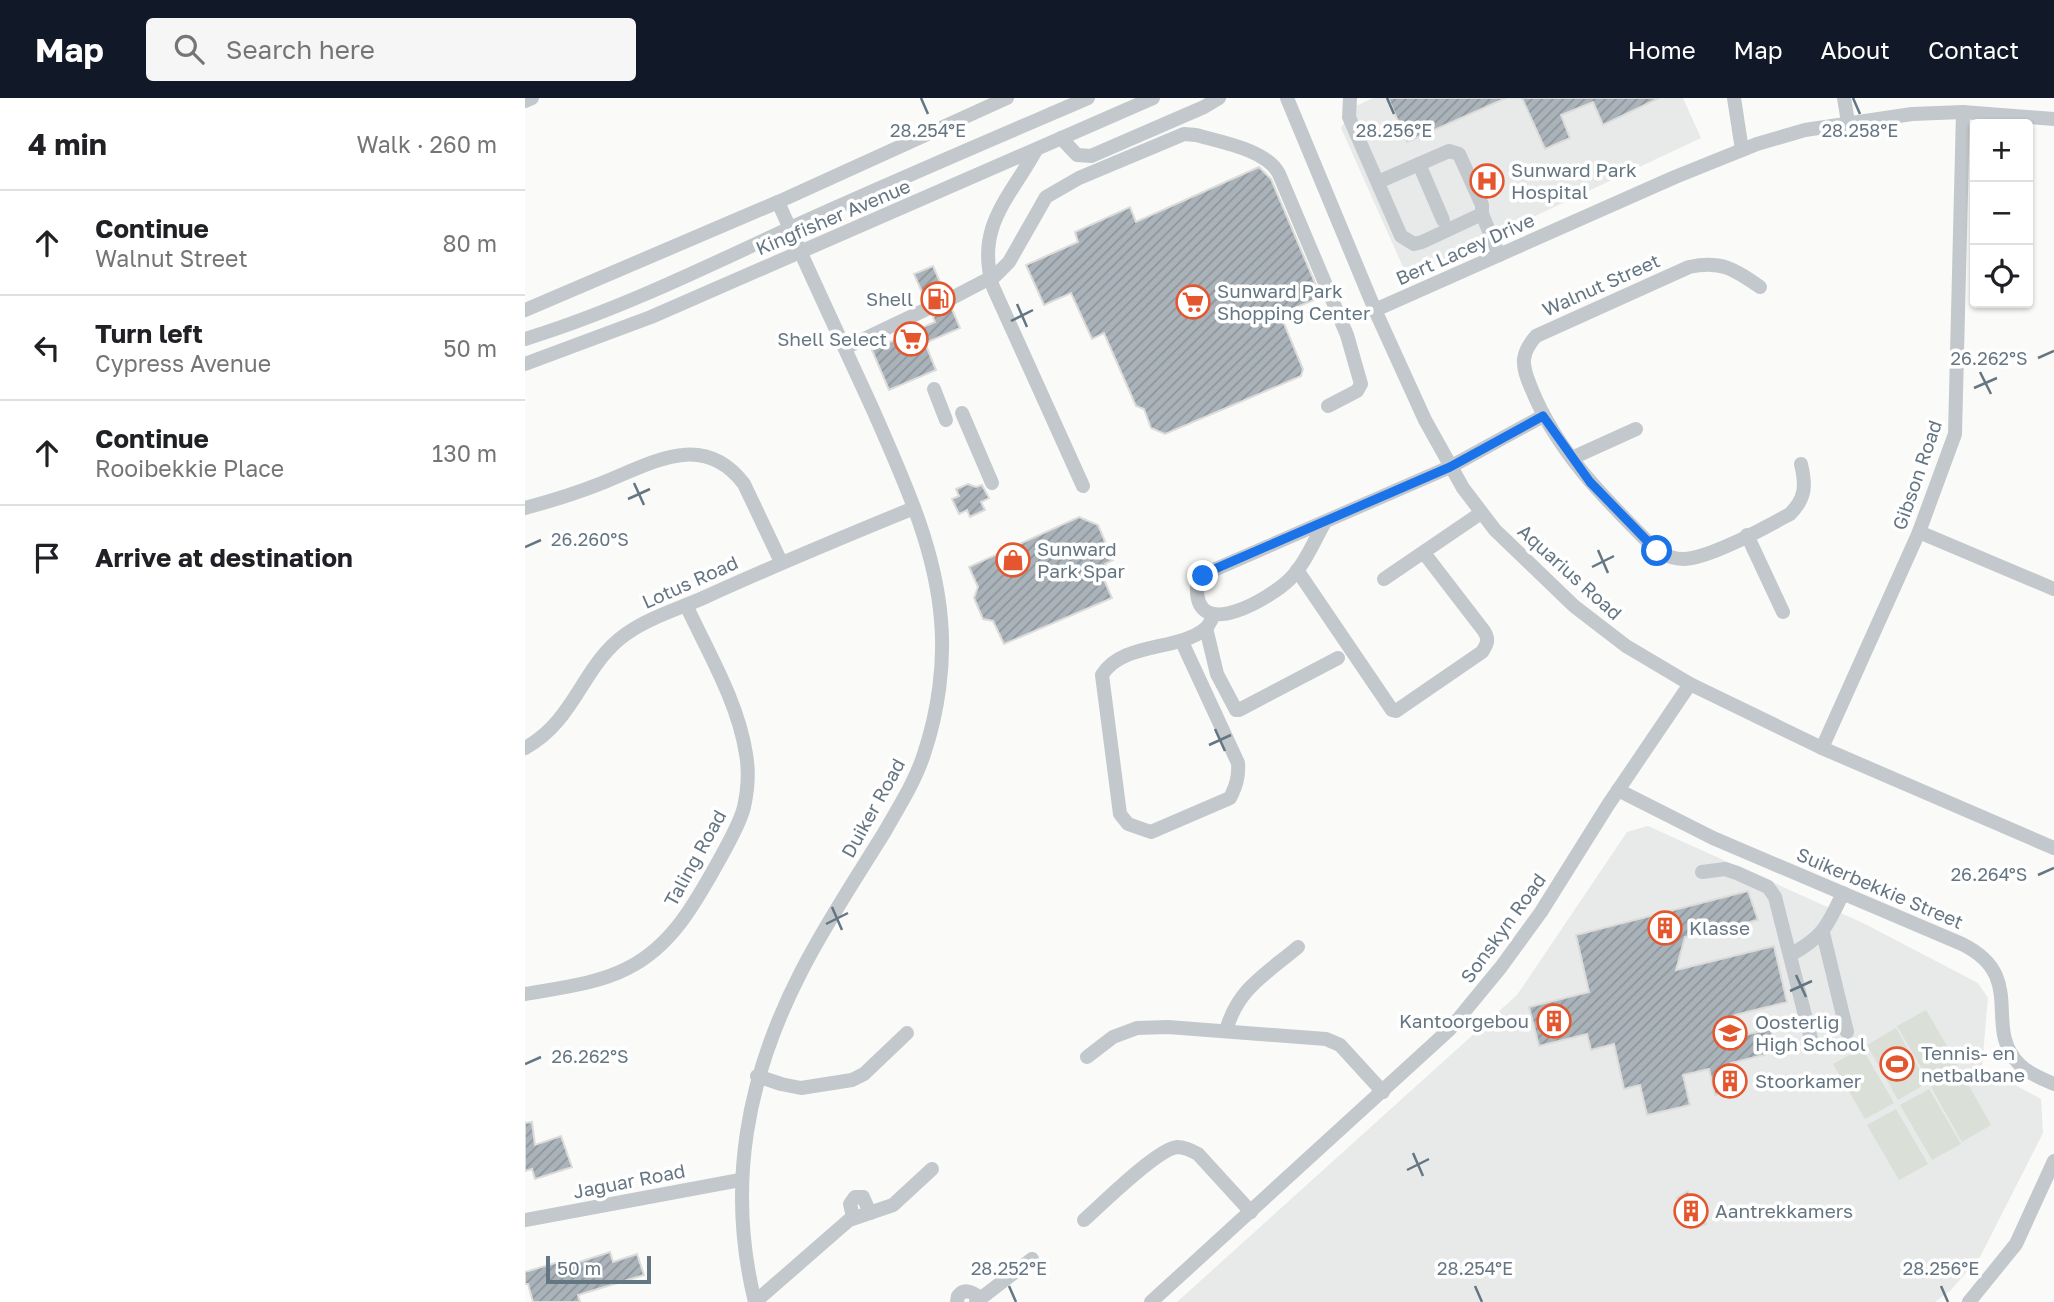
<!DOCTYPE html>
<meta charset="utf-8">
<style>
:root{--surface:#fff;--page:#f6f6f6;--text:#202124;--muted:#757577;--line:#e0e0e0;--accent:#111827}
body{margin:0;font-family:"Golos Text",sans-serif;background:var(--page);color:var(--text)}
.controls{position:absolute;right:21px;top:21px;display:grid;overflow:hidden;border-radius:7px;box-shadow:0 2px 5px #0004}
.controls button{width:63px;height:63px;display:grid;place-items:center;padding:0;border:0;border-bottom:2px solid var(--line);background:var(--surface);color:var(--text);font:35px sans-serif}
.scale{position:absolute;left:21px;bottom:18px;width:105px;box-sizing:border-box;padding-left:7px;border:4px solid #657683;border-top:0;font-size:19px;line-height:24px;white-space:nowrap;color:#657683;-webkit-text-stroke:5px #fff;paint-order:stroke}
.stop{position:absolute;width:21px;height:21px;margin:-16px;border:5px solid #1a73e8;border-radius:50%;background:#fff}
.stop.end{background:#1a73e8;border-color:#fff;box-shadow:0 2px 7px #0008}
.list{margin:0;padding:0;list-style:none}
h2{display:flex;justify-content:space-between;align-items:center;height:91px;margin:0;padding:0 28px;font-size:30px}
h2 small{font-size:23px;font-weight:400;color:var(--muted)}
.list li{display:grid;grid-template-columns:46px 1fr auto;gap:21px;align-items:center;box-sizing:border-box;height:105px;padding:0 28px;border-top:2px solid var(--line)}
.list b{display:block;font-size:26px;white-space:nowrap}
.list p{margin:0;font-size:23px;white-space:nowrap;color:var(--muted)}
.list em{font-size:23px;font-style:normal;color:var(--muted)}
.icon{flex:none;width:38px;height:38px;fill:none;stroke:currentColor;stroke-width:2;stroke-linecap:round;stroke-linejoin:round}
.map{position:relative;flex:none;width:1529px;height:1204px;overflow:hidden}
header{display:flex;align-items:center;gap:42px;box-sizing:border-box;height:98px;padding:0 35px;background:var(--accent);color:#fff}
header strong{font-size:33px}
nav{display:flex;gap:38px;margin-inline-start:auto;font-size:24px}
.search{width:490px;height:63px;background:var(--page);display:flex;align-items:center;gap:18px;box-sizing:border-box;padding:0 24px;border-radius:7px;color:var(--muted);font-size:26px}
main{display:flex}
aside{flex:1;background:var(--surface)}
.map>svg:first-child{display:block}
</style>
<header>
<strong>Map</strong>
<div class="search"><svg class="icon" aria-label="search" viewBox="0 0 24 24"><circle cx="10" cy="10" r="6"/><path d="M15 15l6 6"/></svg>Search here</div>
<nav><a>Home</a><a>Map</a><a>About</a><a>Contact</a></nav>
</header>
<main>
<aside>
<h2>4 min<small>Walk · 260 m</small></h2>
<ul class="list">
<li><svg class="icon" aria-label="ahead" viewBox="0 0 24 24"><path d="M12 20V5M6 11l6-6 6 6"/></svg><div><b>Continue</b><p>Walnut Street</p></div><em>80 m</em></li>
<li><svg class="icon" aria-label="left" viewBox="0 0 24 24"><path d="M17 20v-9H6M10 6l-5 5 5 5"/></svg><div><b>Turn left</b><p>Cypress Avenue</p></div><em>50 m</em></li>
<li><svg class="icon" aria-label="ahead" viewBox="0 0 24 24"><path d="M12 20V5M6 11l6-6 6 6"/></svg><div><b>Continue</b><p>Rooibekkie Place</p></div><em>130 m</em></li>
<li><svg class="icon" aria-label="arrive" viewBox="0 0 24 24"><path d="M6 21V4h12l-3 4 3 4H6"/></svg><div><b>Arrive at destination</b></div></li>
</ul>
</aside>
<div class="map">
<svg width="1529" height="1204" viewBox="0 0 1529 1204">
<defs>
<pattern id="building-hatch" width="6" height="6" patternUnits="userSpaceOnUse" patternTransform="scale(1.75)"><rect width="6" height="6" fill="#aab3b9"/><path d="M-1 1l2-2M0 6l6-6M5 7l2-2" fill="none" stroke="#8e969c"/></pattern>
</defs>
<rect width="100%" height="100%" fill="#fafaf8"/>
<!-- built -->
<g fill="#e8e9e9">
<path d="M848,0h310l18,40 -276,130 -22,-1 -62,-139 13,-21z"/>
<path d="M1123,728l215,97 115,60 10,15 -6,69 59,32 2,34 -63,124 -30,34 -15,11h-758l340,-307 110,-163z"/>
</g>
<!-- garden -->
<g fill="#dadfd7">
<path d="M1401,912l32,55 -29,16 -32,-55z"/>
<path d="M1371,930l31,55 -29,17 -31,-55z"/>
<path d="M1337,950l32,55 -29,16 -32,-55z"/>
<path d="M1435,972l31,55 -29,17 -31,-55z"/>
<path d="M1404,991l32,55 -29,16 -32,-55z"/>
<path d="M1371,1011l32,55 -29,16 -32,-55z"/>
</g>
<!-- building -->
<g fill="url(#building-hatch)" stroke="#dcdcda" stroke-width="2">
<path d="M863,0h118l-99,44z"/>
<path d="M997,0h137l-56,27 -10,-23 -32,13 9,23 -25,11z"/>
<path d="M734,69l12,12 50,118 -41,17 23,55 -2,7 -136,58 -14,-6 -7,-19 -8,-3 -32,-73 -12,6 -21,-46 -27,12 -18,-40 52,-23 -3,-10 55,-25 6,15z"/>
<path d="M408,168l11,25 -4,4 -1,9 4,4 9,1 8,19 -35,15 11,27 -47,20 -17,-40 63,-28 -2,-5 4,-4 1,-8 -4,-5 -9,-1 -11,-25z"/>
<path d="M443,386l8,3 6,-2 7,13 -8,4 4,8 -15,7 -3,-7 -8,4 -7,-15 7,-3 -3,-7z"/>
<path d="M554,419l19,8 15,35 -8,4 4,8 -7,3 10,23 -108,46 -11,-23 -10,-2 -9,-21 4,-11 -9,-20z"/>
<path d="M1223,793l10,29 -73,17 -9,33 98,-24 13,56 -52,13 5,21 31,-7 5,23 -45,11 6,27 -22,5 -6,-26 -26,6 7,30 -43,10 -7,-30 -16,4 -10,-45 -23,6 -4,-16 -48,12 -10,-39 60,-15 -13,-57z"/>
<path d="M7,1024l3,23 26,-9 11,31 -37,12 -3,-10 -7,2v-48z"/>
<path d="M1163,1093l18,33 -12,4 -17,-30z"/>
<path d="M85,1154l3,10 24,-8 7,21 -66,20 2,7h-47l-5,-18h-3v-12l40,-12 2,6z"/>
</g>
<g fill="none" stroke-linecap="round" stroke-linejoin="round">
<!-- minor -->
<g stroke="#c3c8cc" stroke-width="14">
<path d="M762,0l88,212 50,110 38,68 32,42 79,76 52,40 64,38 132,64 232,100"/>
<path d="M825,0l-1,19 52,119 13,8 8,-2 60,-28"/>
<path d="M1209,0l8,52"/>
<path d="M1319,0l4,24"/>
<path d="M0,3l7,-3"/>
<path d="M536,40l16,17 14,1 113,-49 15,-9"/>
<path d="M511,52c-27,49 -61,77 -43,137l90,199"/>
<path d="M894,66l24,56"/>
<path d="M853,84l71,-31 10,3 23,51v9l17,41"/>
<path d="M1235,189c-26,-18 -39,-27 -71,-20l-153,69c-6,7 -11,14 -12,23 -1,11 4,21 8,31 26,64 77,113 125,161 9,5 17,8 26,8 26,0 83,-32 107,-45 16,-16 16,-29 11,-50"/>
<path d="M423,202l48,-25 13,-13 37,-65 33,-19 74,-31 31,-13 12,1c25,7 71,15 83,39l68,161 14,49 -4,7 -29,15"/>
<path d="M0,212l253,-108 229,-104"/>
<path d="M850,212l300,-133 82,-33 48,-14 107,-16 51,-2 91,7"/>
<path d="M0,241c91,-28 179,-71 265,-111 99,-45 198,-87 298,-130"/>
<path d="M320,250l84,-40"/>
<path d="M0,266l126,-47 502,-219"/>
<path d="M409,291l12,31"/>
<path d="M437,315l30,70"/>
<path d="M1047,360l64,-29"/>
<path d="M0,410c26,-7 52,-15 77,-25 50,-20 101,-53 142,1l37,78"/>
<path d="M800,424c-11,19 -20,42 -35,57 -18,18 -95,65 -93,8l12,-15 241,-105 93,-51"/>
<path d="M1394,434l135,57"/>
<path d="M1222,437l36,77"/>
<path d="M772,472l95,140 4,1 86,-59c6,-9 7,-13 2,-21l-60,-78"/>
<path d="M859,481l97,-66"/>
<path d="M681,530l11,46 19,36h3l99,-52"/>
<path d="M657,544l56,121c1,14 -2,23 -8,35l-79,34 -23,-8 -8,-10 -18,-139c20,-33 76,-24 103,-46 4,-3 6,-9 9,-14"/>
<path d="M0,650c51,-28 57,-83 101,-114 22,-16 52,-25 77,-36 70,-32 140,-61 211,-90"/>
<path d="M1297,650l97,-216 36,-98 8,-322"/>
<path d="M1093,692l95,48 249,106c67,33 19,83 58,121 9,9 23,14 34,19"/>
<path d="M1177,774l23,-3 12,4 31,14 7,10 36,142"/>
<path d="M1298,835l24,99"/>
<path d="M1265,857c33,-18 37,-28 53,-62"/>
<path d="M0,896c34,-6 72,-10 103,-26 46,-23 70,-70 94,-113 8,-15 18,-32 22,-48 4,-18 5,-36 2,-53 -8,-52 -38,-102 -60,-149"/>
<path d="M701,933c11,-42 40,-57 72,-84"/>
<path d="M562,959l26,-20 24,-9 31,-1 158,12 14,6 43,47"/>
<path d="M232,978l24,8 20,4 51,-8 12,-6 43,-41"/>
<path d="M328,1119l-3,-13 5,-7h8l7,16"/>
<path d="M0,1122l215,-40"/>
<path d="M559,1122c17,-15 73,-71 93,-73 8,0 14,3 21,7l53,58"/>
<path d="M230,1204c-29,-117 -8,-226 47,-332 24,-47 54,-92 82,-137 14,-25 31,-51 40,-79 14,-42 21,-90 17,-134 -6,-74 -38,-141 -67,-208 -32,-70 -65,-140 -96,-210"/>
<path d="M230,1204l94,-82 44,-15 39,-36"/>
<path d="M432,1204l1,-6c7,-9 15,-3 23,2"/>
<path d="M451,1204l56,-43"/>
<path d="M626,1204l299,-273 51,-62 40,-55 67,-107 82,-121"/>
<path d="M1444,1204l47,-58 38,-83"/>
</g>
</g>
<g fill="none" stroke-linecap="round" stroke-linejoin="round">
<!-- route -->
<path stroke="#1a73e8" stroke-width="9" d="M678,478l14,-8 233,-101 93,-51 47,66 67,69"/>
</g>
<!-- ticks -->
<path fill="none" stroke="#657683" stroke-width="2.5" d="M396,0l7,16M862,0l7,16M1328,0l7,16M492,206l10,23M486,223l22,-11M1513,260l16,-7M1455,274l11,22M1449,290l23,-10M109,385l10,22M103,401l22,-10M0,449l16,-7M1073,452l10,23M1067,469l22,-11M690,631l10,22M684,647l22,-10M1513,777l16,-7M307,809l10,23M301,826l22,-11M1271,877l10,22M1265,893l22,-10M0,966l16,-7M888,1055l10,23M882,1072l22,-11M484,1188l7,16M950,1188l7,16M1416,1188l7,16"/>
<!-- icons -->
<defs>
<symbol id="hospital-ring" viewBox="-11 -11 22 22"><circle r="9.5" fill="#fff" stroke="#e4572e" stroke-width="1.5"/><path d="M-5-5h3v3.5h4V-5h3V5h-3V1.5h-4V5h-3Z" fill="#e4572e"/></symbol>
<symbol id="fuel-ring" viewBox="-11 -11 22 22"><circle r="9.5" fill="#fff" stroke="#e4572e" stroke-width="1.5"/><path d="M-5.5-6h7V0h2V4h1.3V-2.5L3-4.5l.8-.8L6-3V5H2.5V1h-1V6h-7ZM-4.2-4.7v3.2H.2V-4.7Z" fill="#e4572e"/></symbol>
<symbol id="supermarket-ring" viewBox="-11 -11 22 22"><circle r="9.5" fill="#fff" stroke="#e4572e" stroke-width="1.5"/><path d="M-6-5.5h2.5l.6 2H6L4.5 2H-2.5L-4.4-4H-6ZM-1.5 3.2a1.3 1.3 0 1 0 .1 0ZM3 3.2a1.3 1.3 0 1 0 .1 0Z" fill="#e4572e"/></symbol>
<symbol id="shop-ring" viewBox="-11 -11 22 22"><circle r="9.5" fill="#fff" stroke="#e4572e" stroke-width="1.5"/><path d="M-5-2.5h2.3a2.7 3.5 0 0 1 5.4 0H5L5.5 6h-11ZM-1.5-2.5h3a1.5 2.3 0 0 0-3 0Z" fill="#e4572e"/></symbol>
<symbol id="building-ring" viewBox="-11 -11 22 22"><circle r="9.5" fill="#fff" stroke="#e4572e" stroke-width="1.5"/><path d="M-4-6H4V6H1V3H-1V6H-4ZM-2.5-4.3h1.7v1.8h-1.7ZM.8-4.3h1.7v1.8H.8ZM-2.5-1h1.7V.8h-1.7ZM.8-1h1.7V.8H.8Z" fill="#e4572e"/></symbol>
<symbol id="school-ring" viewBox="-11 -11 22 22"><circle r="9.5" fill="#fff" stroke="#e4572e" stroke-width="1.5"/><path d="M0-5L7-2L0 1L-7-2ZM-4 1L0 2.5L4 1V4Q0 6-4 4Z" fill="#e4572e"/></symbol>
<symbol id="stadium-ring" viewBox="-11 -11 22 22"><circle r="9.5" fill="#fff" stroke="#e4572e" stroke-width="1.5"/><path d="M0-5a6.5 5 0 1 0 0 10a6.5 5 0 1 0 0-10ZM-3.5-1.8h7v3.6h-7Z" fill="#e4572e"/></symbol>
</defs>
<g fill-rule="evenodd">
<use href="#hospital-ring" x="943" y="64" width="38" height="38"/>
<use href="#fuel-ring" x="394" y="182" width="38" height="38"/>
<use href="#supermarket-ring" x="649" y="185" width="38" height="38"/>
<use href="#supermarket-ring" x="367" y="222" width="38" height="38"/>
<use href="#shop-ring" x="469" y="443" width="38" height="38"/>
<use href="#building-ring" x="1121" y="811" width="38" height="38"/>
<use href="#building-ring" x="1010" y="904" width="38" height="38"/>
<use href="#school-ring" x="1186" y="916" width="38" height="38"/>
<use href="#stadium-ring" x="1353" y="947" width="38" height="38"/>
<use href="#building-ring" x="1186" y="964" width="38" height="38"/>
<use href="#building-ring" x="1147" y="1094" width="38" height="38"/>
</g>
<g text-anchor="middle" stroke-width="7" stroke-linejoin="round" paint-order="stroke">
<!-- poi labels -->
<g font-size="19" fill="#657683" stroke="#fff" text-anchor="start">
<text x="986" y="79">Sunward Park<tspan x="986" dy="22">Hospital</tspan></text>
<text x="692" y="200">Sunward Park<tspan x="692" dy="22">Shopping Center</tspan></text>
<text x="388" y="208" text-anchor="end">Shell</text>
<text x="362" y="248" text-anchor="end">Shell Select</text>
<text x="512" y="458">Sunward<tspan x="512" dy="22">Park Spar</tspan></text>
<text x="1164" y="837">Klasse</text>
<text x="1004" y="930" text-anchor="end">Kantoorgebou</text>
<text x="1230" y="931">Oosterlig<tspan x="1230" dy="22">High School</tspan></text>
<text x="1396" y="962">Tennis- en<tspan x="1396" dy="22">netbalbane</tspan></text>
<text x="1230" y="990">Stoorkamer</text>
<text x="1190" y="1120">Aantrekkamers</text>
</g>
<!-- street labels -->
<g font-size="19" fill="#657683" stroke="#fff">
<text transform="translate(308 119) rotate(-23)" y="7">Kingfisher Avenue</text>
<text transform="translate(940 151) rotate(-24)" y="7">Bert Lacey Drive</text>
<text transform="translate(1076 187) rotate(-24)" y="7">Walnut Street</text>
<text transform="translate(1392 377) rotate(-71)" y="7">Gibson Road</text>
<text transform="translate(1045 474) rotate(42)" y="7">Aquarius Road</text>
<text transform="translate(165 484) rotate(-24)" y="7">Lotus Road</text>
<text transform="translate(348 710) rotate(-61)" y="7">Duiker Road</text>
<text transform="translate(170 760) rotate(-61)" y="7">Taling Road</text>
<text transform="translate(1355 790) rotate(23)" y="7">Suikerbekkie Street</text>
<text transform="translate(978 830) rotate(-54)" y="7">Sonskyn Road</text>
<text transform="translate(104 1083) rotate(-11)" y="7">Jaguar Road</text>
</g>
</g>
<g font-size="18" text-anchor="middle" fill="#657683" stroke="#fff" stroke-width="7" stroke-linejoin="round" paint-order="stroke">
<text x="403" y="39">28.254°E</text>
<text x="869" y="39">28.256°E</text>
<text x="1335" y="39">28.258°E</text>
<text x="1464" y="267">26.262°S</text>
<text x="65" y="448">26.260°S</text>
<text x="1464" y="783">26.264°S</text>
<text x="65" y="965">26.262°S</text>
<text x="484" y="1177">28.252°E</text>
<text x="950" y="1177">28.254°E</text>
<text x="1416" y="1177">28.256°E</text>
</g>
</svg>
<div class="controls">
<button>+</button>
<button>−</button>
<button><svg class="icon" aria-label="locate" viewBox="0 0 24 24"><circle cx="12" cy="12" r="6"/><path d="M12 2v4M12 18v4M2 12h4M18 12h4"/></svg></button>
</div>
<div class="scale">50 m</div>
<div class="stop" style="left:1132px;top:453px"></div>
<div class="stop end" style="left:678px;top:478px"></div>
</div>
</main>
